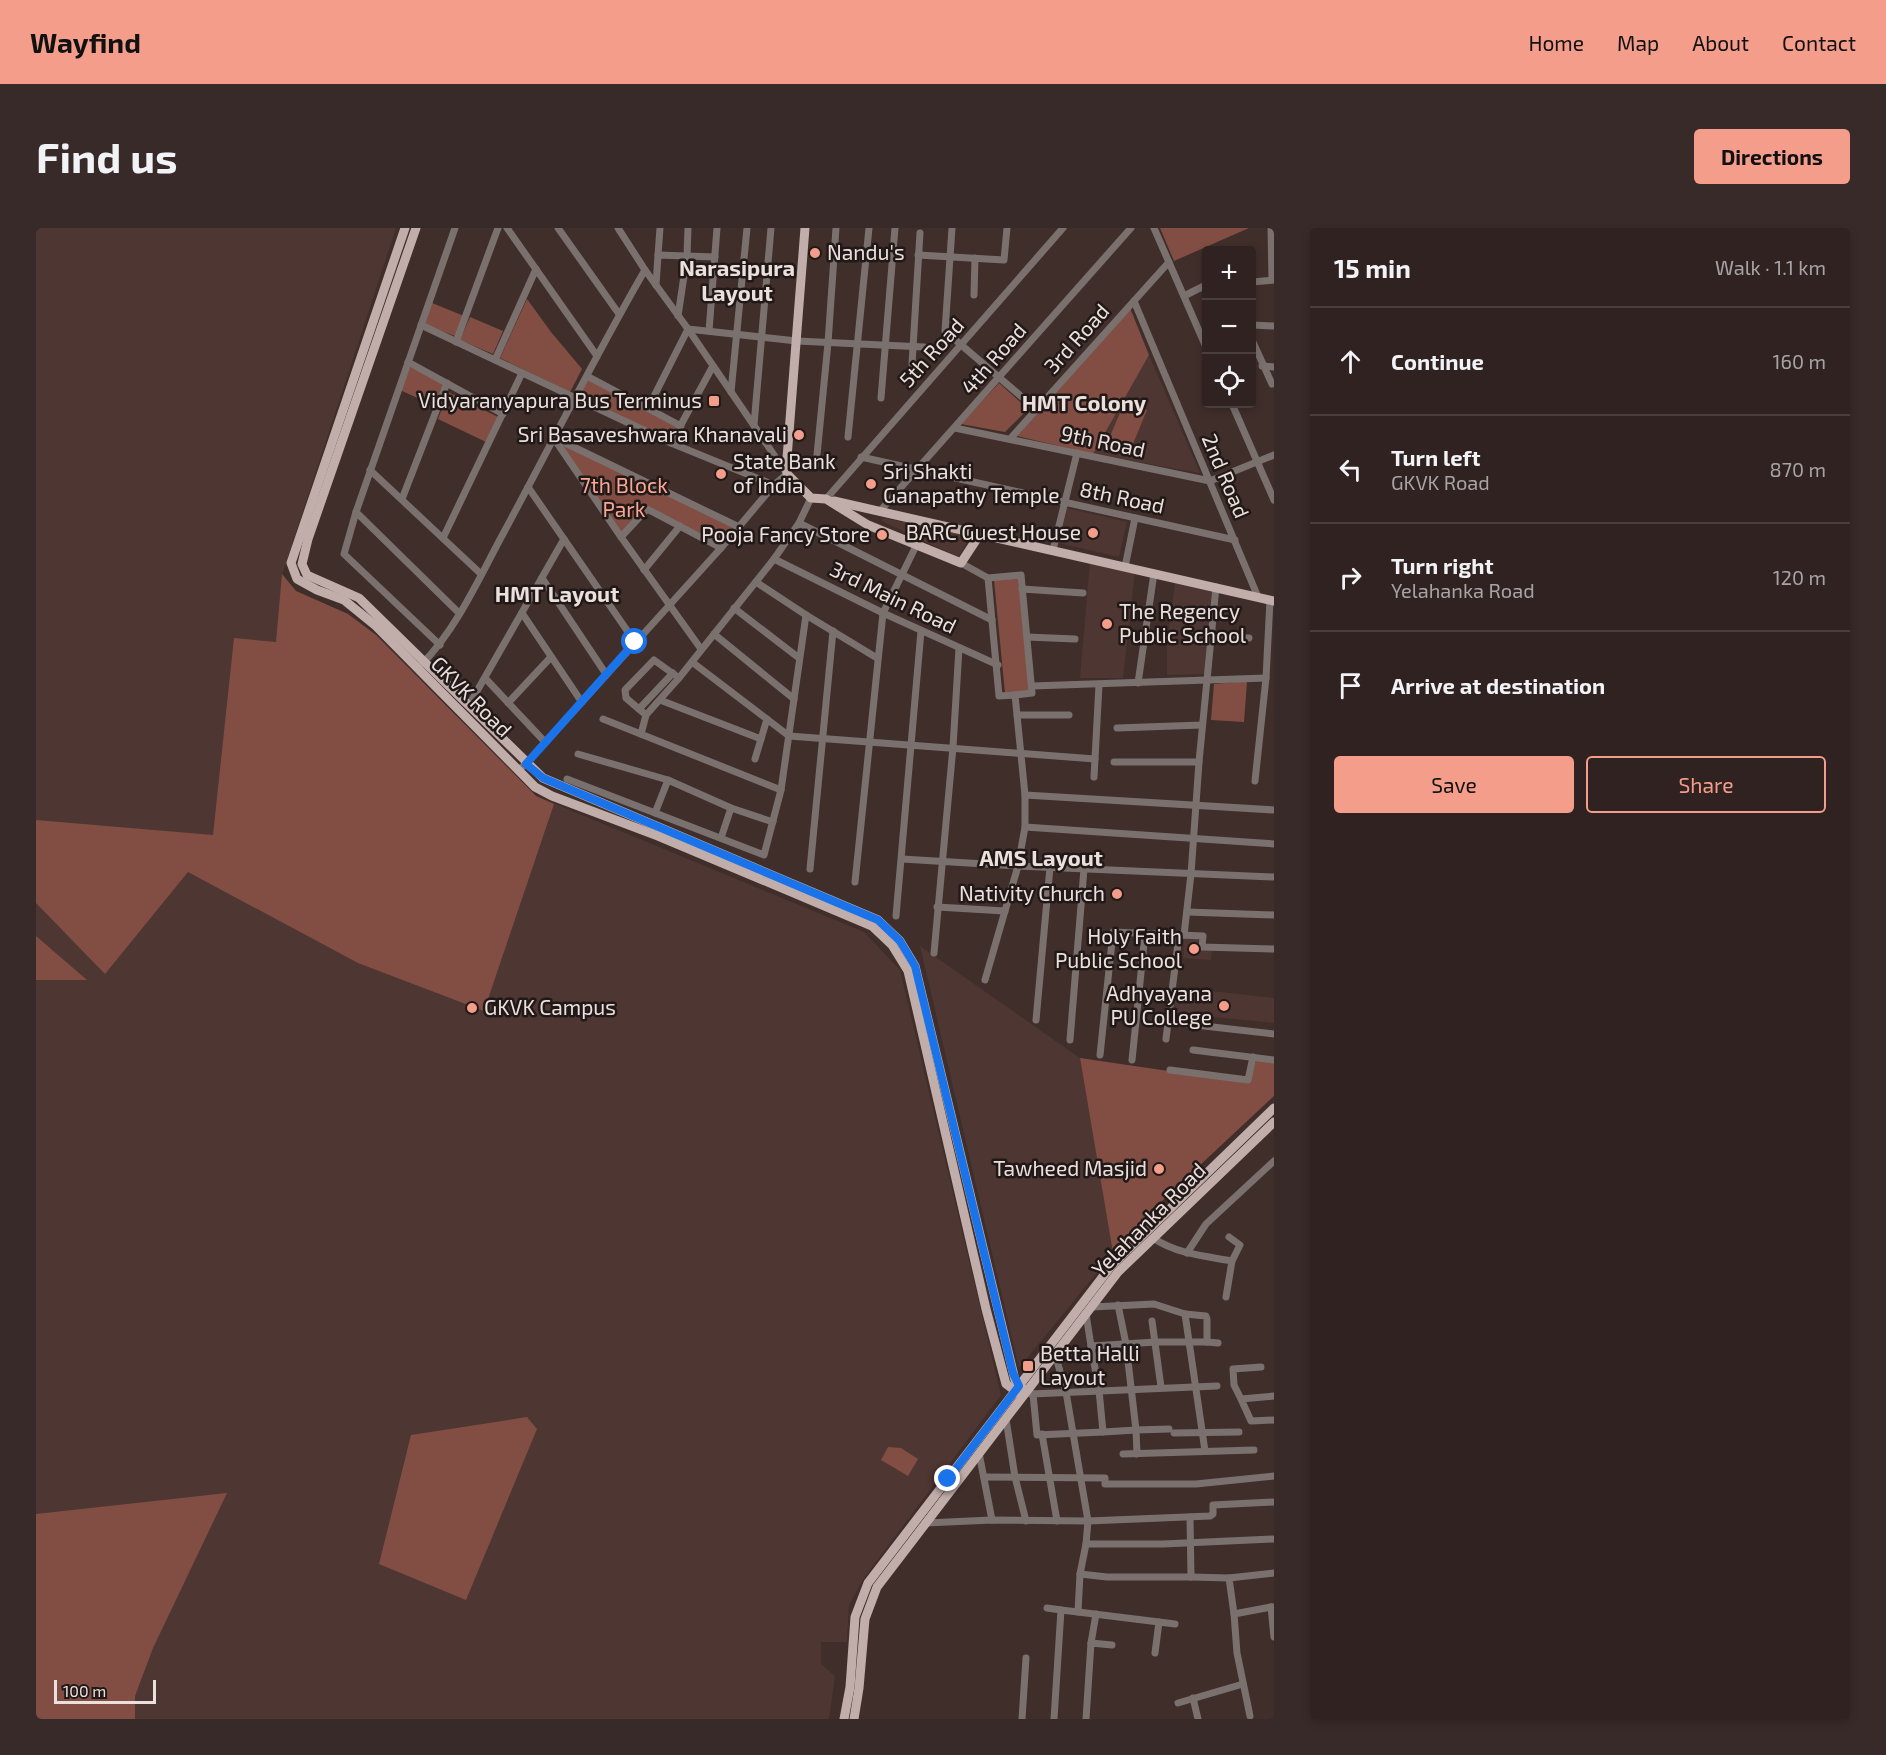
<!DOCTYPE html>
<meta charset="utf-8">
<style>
:root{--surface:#302220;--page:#382a29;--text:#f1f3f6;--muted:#a8a4a5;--line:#4b3f3e;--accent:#f49d8b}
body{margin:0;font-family:"Exo 2",sans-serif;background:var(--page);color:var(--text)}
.controls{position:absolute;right:18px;top:18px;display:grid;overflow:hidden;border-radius:6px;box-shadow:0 3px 9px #0003}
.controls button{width:54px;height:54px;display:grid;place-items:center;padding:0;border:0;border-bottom:2px solid var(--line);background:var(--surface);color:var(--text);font:30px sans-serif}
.scale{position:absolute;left:18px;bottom:15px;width:102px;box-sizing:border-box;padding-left:6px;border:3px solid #ece0dd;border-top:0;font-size:16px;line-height:21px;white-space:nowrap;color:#ece0dd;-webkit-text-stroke:4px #211917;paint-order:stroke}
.stop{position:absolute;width:18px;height:18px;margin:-14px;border:4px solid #1a73e8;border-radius:50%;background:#fff}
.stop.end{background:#1a73e8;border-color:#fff;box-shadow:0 2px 6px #0008}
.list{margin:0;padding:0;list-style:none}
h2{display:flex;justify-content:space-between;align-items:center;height:78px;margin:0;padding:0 24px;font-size:26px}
h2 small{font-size:20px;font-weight:400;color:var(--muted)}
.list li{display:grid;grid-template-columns:39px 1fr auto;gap:18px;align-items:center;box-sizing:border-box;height:108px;padding:0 24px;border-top:2px solid var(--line)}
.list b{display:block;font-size:22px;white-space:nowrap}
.list p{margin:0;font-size:20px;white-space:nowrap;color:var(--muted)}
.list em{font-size:20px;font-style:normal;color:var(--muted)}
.actions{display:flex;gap:12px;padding:18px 24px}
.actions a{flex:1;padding:14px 0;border:2px solid var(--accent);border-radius:6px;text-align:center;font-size:21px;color:var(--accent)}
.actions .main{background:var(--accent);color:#111}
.icon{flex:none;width:33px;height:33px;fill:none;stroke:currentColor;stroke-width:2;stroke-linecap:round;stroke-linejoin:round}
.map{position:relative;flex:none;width:1238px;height:1491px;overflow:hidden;border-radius:6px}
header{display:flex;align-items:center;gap:36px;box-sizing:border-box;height:84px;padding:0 30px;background:var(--accent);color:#111}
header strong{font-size:28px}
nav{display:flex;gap:33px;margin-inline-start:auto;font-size:21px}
.intro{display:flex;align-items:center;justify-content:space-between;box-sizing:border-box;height:144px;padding:0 36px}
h1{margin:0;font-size:42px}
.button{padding:15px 27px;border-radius:6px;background:var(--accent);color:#111;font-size:21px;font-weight:700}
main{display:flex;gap:36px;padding:0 36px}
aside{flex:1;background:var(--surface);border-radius:6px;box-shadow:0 3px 9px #0003}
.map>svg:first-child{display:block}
</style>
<header>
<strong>Wayfind</strong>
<nav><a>Home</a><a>Map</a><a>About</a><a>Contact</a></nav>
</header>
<div class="intro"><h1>Find us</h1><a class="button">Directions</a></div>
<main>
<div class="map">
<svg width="1238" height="1491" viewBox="0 0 1238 1491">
<rect width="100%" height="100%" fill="#402e2b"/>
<!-- built -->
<g fill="#4e3632">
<path d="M0,0h360l-114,347 14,16 52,23 28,21 160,161 328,136 36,38 101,425 -137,183 -15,27 -2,37h-26v22l14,12 -6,43h-793z"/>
<path d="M1113,127l51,118 -107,-19z"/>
<path d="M1031,280l60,14 -8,35 -60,-14z"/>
<path d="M847,290l88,18 -13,21 -76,-36z"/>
<path d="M1054,333l45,10 -12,107h-43z"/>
<path d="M1139,355l38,8 -7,83 -39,1v-30z"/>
<path d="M1148,710l14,1v9l14,1 -1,11 -28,-2z"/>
<path d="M884,718l160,112 33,195 -94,115z"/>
<path d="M1140,759l98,11v25l-100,-10z"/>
</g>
<!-- green -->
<g fill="#824e43">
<path d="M1124,0h89l-75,33z"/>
<path d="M491,71l24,33 31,37 -12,23 -70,-34z"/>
<path d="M396,75l32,13 -9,20 -32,-12z"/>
<path d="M1094,80l19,47 -56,99 -76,-18z"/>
<path d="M434,89l33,14 -10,23 -33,-14z"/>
<path d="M374,139l35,16 -10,23 -35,-16z"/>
<path d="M552,151l90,46 -8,16 -91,-46z"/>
<path d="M963,155l29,26 -23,23 -44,-8z"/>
<path d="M412,164l50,25 -12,25 -48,-23z"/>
<path d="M1089,173l22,9 -17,41 -22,-10z"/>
<path d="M523,214l176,85 -14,19 -75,-40 -25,28z"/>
<path d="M246,346l14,17 52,23 28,21 160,161 18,8 -70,207 -126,-48 -170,-91 -83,102 -69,-71v-83l177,15 21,-197 42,4z"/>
<path d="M982,350l11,112 -24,3 -11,-113z"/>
<path d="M1211,453l-3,41 -33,-2 3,-36z"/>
<path d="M0,708l51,44h-51z"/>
<path d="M1044,830l170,25 6,-23 18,2v34l-107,100 -54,57z"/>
<path d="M491,1189l10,12 -71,171 -87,-36 32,-129z"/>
<path d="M852,1219l13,1 17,11 -10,17 -27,-16z"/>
<path d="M191,1265l-74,155 -18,48v23h-99v-205z"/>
</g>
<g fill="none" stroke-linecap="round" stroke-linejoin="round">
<!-- minor -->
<g stroke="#7a716f" stroke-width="7">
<path d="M471,0l90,128"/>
<path d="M522,0l61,86"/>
<path d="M582,0l27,42 43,59 109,12 127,6"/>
<path d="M916,0l-7,103 91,78"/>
<path d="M1118,0l52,119"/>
<path d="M1235,0l1,52"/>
<path d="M622,27l2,-27"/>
<path d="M882,27l86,5 3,-32"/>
<path d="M1216,54l22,-2"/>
<path d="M620,57l2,-30 57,2"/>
<path d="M938,67l1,-37"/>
<path d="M1148,68l22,-11"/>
<path d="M1098,73l124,296"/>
<path d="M642,88l9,-60 1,-28"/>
<path d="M385,97l250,118 103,42"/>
<path d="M1216,97l22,1"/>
<path d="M673,103l8,-103"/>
<path d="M1216,112l20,44"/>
<path d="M420,114l42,-114"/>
<path d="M459,132l41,-91"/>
<path d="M372,134l95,52"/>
<path d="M876,136l8,-131"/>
<path d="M1226,138l12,1"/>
<path d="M551,148l94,50"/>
<path d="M695,164l16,-164"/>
<path d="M845,170l14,-170"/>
<path d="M1196,176l42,96"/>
<path d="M718,197l17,-197"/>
<path d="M919,200l255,53 64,-26"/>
<path d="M517,209l68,100 80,112"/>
<path d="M812,209l21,-209"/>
<path d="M519,210l184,89"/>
<path d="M974,211l159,-177"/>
<path d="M635,215l42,-77"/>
<path d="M825,229l374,83"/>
<path d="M780,237l12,-122 8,-115"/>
<path d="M334,242l111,104"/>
<path d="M492,259l107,155"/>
<path d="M366,271l45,-116"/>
<path d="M790,271l237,-271"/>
<path d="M844,283l251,-283"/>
<path d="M320,284l103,101"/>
<path d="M763,295l193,97"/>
<path d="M585,309l26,-28 74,39"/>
<path d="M407,310l79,-165"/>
<path d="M1017,322l24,-97"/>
<path d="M738,331l109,54 115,52"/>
<path d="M925,335l27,15 11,118 16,-1 10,100v32l-7,39 -33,114"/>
<path d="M1089,339l10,-49"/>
<path d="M608,342l36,-44"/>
<path d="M506,350l64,96"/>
<path d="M952,350l33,-3 11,118 -17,2"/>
<path d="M720,354l50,33 71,43"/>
<path d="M986,361l61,4"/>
<path d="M698,380l65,50"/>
<path d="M486,385l59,88"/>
<path d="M678,406l80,65"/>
<path d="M991,409l48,2"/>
<path d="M1174,409l39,1"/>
<path d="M404,417l-96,-91 12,-42 99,-284"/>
<path d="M656,434l97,74 306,23"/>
<path d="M386,436c36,-37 58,-88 82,-132 47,-87 91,-176 141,-262"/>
<path d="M449,450l60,64"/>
<path d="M1102,455l16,-110"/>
<path d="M996,458l234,-8"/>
<path d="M624,472l101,39"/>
<path d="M472,475l43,-46"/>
<path d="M433,477l95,-166"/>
<path d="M603,481l34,-36"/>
<path d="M610,487l-20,-17 -1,-8 29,-30 25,18"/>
<path d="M981,487h52"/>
<path d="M567,491l178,71"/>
<path d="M1081,500l85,-3"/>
<path d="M605,506l5,-19 33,-37 95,-119 25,-36 12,-25"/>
<path d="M542,526l90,26 63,28 42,14"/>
<path d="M719,531l12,-40"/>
<path d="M1078,534h85"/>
<path d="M482,542l8,-6 195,-216 53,-63 13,-11 -99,-145 -40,79"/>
<path d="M1058,549l5,-92"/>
<path d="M531,551l197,76 17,-65 25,-175"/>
<path d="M1219,553l11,-103 4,-78"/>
<path d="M989,567l249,15"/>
<path d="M619,585l13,-33"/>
<path d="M989,599l249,17"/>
<path d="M685,610l10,-30"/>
<path d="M866,631l116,7 256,11"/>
<path d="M774,641l23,-238"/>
<path d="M819,654l28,-269 33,-67"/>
<path d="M901,679l68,4"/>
<path d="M1151,684l87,3"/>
<path d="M860,688l25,-285"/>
<path d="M1148,707l7,-61 8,-112 17,-175"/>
<path d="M898,725l19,-206 6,-99"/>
<path d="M1000,792l14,-153"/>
<path d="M1133,794l105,12"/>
<path d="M1130,811l13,-104"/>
<path d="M1034,812l14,-171"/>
<path d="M1157,822l81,10"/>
<path d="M1064,827l13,-123 90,4 -1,11 72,2"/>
<path d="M1096,832l13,-126"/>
<path d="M1134,842l78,10 5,-23"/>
<path d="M1193,1009l11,8 -8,16"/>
<path d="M1117,1010c24,16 51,18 79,23l-6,36"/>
<path d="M1151,1025l19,-29 68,-63"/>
<path d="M1082,1077l8,39 10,86 33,-1"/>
<path d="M1050,1086l5,32 65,-4h51v-23l-1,-3 -21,-2 -31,-10 -62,3"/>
<path d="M1149,1086l20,137"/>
<path d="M1116,1093l9,66"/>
<path d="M1171,1114l11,1"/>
<path d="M995,1166l186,-8"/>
<path d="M997,1166l4,41 66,-3 -4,-42 -8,-44"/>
<path d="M1238,1168l-33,3 10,22 23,-1"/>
<path d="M1205,1171l-7,-14 -1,-16 28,-2"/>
<path d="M970,1191l9,58 11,44"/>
<path d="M1067,1204l33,-2 1,24"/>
<path d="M1138,1205l65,-1"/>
<path d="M1006,1206l15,87"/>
<path d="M943,1225l13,67"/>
<path d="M1087,1226l131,-4"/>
<path d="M948,1249l121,1v6h91l78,-8"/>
<path d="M1238,1274l-61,3v9l-3,2 -122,5 -2,23h77l111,-5"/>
<path d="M890,1295l66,-3 96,1 -22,-129 -11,-38"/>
<path d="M1044,1346l6,-30"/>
<path d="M1155,1349l38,1"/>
<path d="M1238,1379h-3l3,30"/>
<path d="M1011,1380l14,2"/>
<path d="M1042,1384l81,10 -4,31"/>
<path d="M1198,1386l-5,-36 45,-5"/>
<path d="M1123,1394l16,2"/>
<path d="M1055,1415l5,-29"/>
<path d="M1157,1470l5,21"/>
<path d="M1142,1475l65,-19"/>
<path d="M1214,1488l-13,-63 -3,-39 37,-7"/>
<path d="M986,1491l4,-61"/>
<path d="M1018,1491l7,-109 17,2 2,-38 27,3h84l-1,-60"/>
<path d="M1050,1491l5,-76 21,2"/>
</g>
<!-- major -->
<g stroke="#c1aeaa" stroke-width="9">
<path d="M369,0l-114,335 6,16 20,11 27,10 32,26 159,161 17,9 106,40 214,90 20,19 16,26 78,338 20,75 16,12"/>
<path d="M380,0l-108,311 -6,25 5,11 52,23 184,180 335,142 22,21 15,25 100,414 4,6 7,5"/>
<path d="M769,0l-18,230v16l24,24 15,1 42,26 93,38 19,-29"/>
<path d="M798,273l440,100"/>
<path d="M808,1491l6,-32 5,-70 13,-34 243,-317 163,-158"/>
<path d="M818,1491l5,-31 6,-69 12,-32 241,-315 156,-150"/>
</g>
</g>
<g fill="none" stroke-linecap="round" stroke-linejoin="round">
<!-- route -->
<path stroke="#1a73e8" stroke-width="8" d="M599,414l-109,122 17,14 335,142 22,21 15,25 98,407 6,13 -71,93"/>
</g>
<!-- markers -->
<g fill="#f49d8b" stroke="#211917" stroke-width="2">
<circle cx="779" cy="25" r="6"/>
<rect x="672" y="167" width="12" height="12" rx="3"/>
<circle cx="763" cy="207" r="6"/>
<circle cx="685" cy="246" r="6"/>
<circle cx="835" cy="256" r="6"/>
<circle cx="1057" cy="305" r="6"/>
<circle cx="846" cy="307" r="6"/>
<circle cx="1071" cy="396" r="6"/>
<circle cx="1081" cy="666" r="6"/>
<circle cx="1158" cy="721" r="6"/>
<circle cx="1188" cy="778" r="6"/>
<circle cx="436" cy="780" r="6"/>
<circle cx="1123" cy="941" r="6"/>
<rect x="986" y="1132" width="12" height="12" rx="3"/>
</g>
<g text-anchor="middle" stroke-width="5" stroke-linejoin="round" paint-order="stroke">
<!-- poi labels -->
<g font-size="21" fill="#ece0dd" stroke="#211917" text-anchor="end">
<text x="791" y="32" text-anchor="start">Nandu's</text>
<text x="666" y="180">Vidyaranyapura Bus Terminus</text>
<text x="751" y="214">Sri Basaveshwara Khanavali</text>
<text x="697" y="241" text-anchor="start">State Bank<tspan x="697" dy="24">of India</tspan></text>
<text x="847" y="251" text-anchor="start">Sri Shakti<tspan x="847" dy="24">Ganapathy Temple</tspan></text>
<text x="1045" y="312">BARC Guest House</text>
<text x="834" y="314">Pooja Fancy Store</text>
<text x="1083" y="391" text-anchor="start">The Regency<tspan x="1083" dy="24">Public School</tspan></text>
<text x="1069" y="673">Nativity Church</text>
<text x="1146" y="716">Holy Faith<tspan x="1146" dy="24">Public School</tspan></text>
<text x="1176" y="773">Adhyayana<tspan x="1176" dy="24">PU College</tspan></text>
<text x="448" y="787" text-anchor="start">GKVK Campus</text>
<text x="1111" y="948">Tawheed Masjid</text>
<text x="1004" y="1133" text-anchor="start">Betta Halli<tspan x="1004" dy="24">Layout</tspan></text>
</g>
<!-- street labels -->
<g font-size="21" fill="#ece0dd" stroke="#211917">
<text transform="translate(1041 111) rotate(-48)" y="7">3rd Road</text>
<text transform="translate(896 125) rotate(-48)" y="7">5th Road</text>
<text transform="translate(958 131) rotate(-49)" y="7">4th Road</text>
<text transform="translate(1067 214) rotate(12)" y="7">9th Road</text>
<text transform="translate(1189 248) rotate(67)" y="7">2nd Road</text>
<text transform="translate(1086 270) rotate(12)" y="7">8th Road</text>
<text transform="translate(857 370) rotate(26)" y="7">3rd Main Road</text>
<text transform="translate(435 469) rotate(45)" y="7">GKVK Road</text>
<text transform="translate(1113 992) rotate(-45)" y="7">Yelahanka Road</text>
</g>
<!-- park labels -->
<g font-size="21" fill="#fba695" stroke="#211917">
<text x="588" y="265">7th Block<tspan x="588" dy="24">Park</tspan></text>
</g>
<!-- neighbourhood labels -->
<g font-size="22" font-weight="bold" fill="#ece0dd" stroke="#211917">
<text x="701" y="48">Narasipura<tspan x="701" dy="25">Layout</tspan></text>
<text x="1048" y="183">HMT Colony</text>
<text x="521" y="374">HMT Layout</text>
<text x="1005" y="638">AMS Layout</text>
</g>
</g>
</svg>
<div class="controls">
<button>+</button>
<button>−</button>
<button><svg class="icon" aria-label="locate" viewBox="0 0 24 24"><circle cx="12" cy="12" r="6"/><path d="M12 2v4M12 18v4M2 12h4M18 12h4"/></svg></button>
</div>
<div class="scale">100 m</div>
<div class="stop" style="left:599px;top:414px"></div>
<div class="stop end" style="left:912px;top:1251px"></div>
</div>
<aside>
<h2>15 min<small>Walk · 1.1 km</small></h2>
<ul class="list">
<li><svg class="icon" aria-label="ahead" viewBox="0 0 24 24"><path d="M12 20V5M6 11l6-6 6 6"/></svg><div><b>Continue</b></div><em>160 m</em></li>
<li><svg class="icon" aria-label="left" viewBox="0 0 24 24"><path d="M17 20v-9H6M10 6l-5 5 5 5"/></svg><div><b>Turn left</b><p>GKVK Road</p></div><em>870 m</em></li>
<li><svg class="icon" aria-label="right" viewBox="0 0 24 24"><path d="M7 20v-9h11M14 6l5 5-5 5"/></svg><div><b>Turn right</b><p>Yelahanka Road</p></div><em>120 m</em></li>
<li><svg class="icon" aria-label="arrive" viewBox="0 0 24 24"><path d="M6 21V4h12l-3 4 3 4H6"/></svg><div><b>Arrive at destination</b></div></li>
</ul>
<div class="actions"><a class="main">Save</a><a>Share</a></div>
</aside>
</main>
